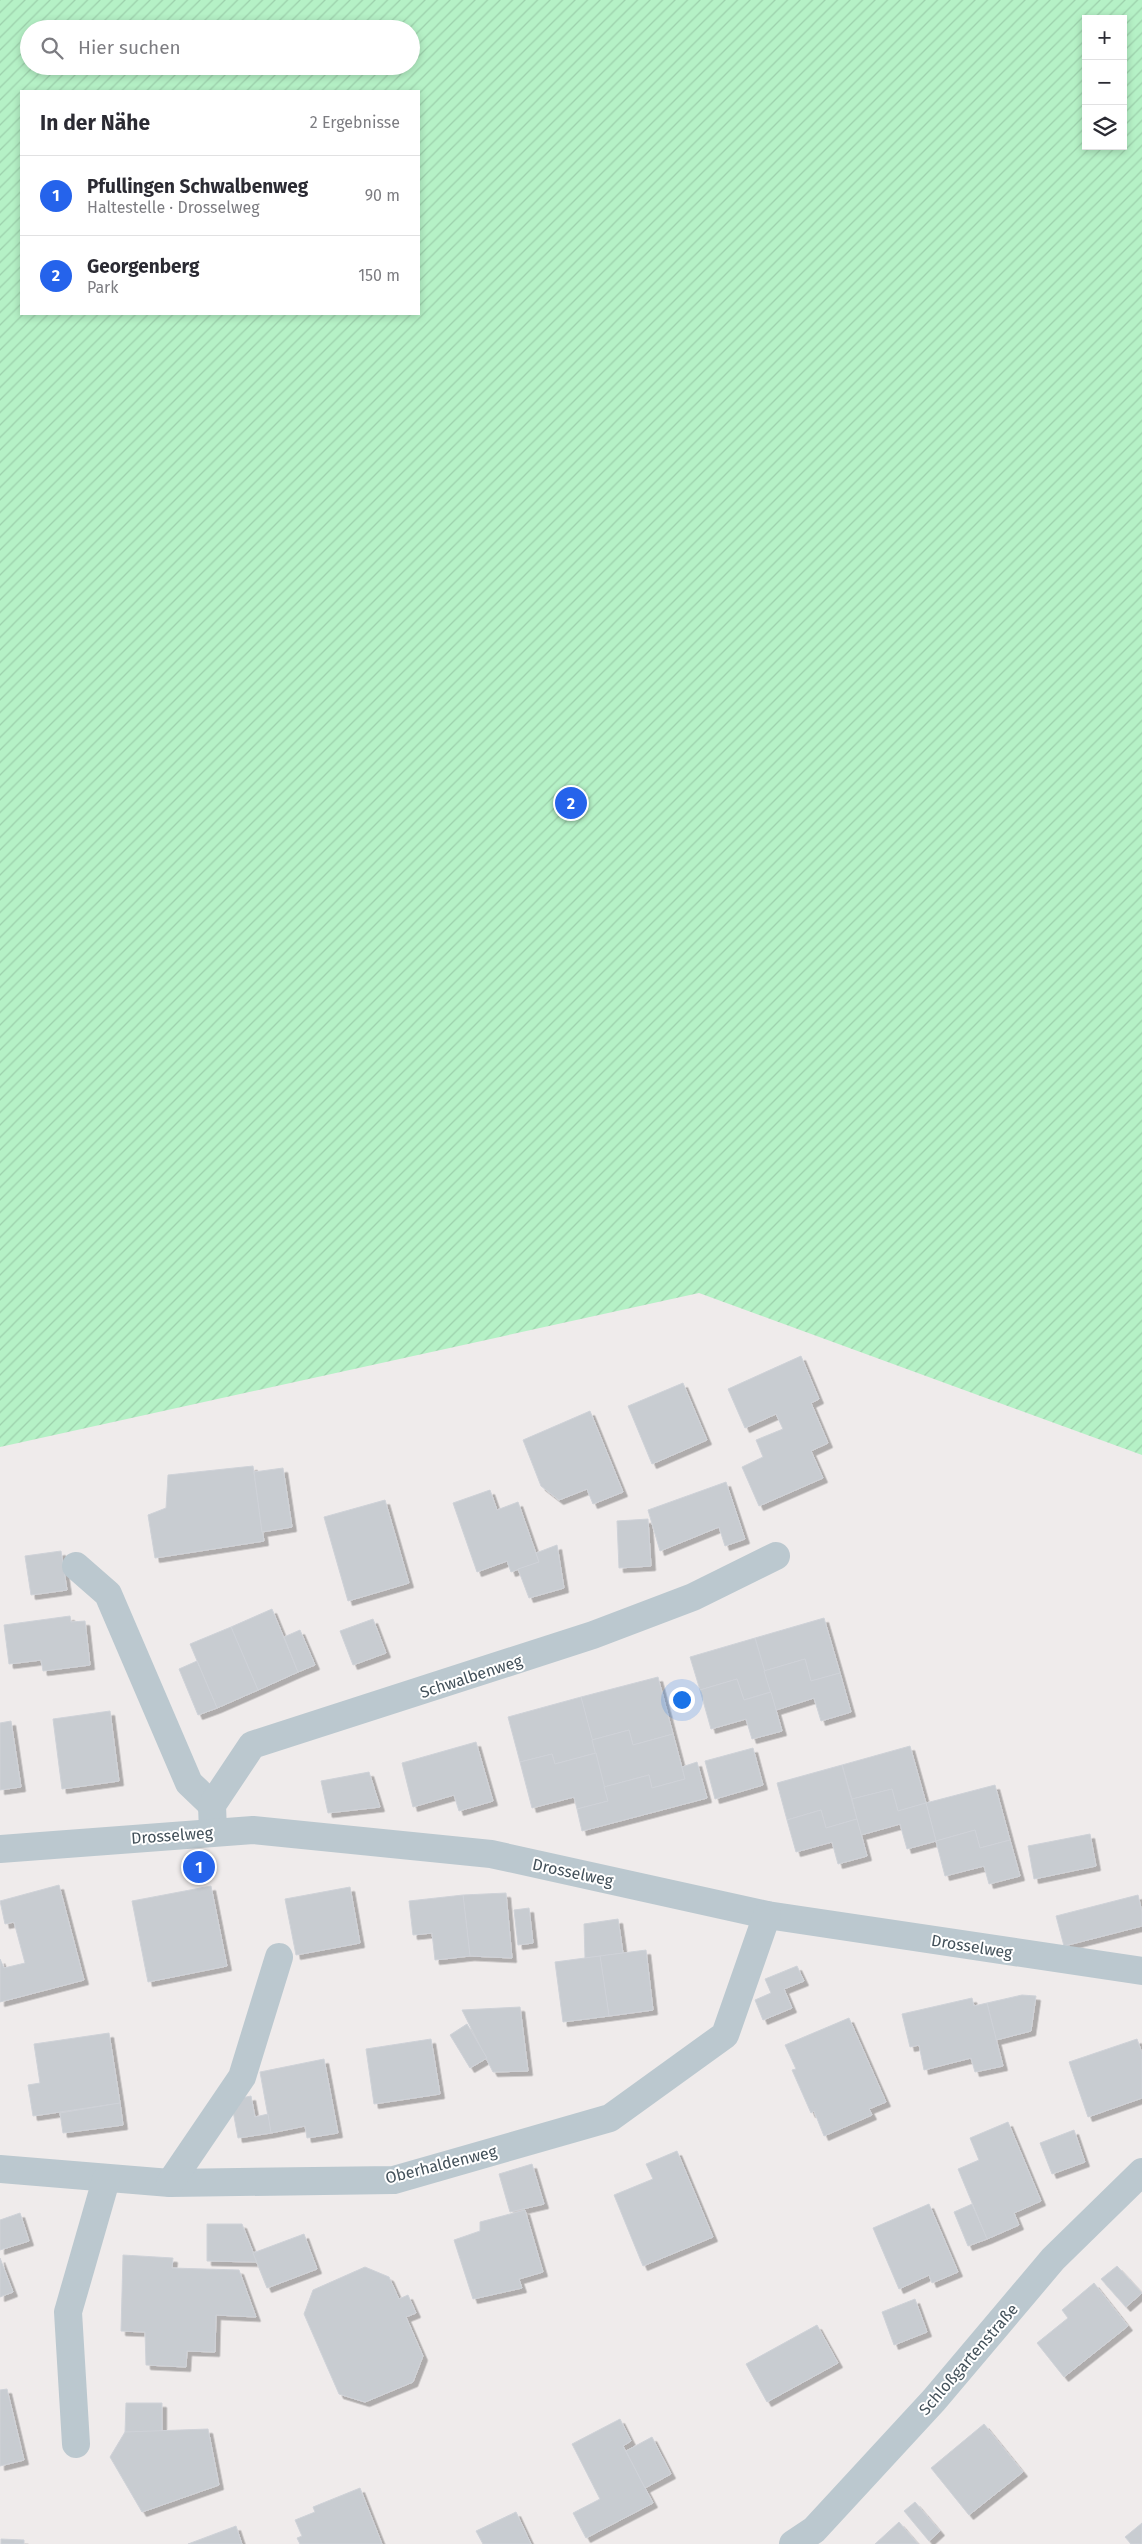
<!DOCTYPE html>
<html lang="de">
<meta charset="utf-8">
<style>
:root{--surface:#fff;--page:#f2f2f3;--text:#2b2b33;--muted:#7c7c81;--line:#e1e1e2;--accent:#2563eb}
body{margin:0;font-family:"Fira Sans",sans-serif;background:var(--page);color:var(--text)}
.controls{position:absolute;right:15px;top:15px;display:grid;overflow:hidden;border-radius:0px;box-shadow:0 2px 8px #0003}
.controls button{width:45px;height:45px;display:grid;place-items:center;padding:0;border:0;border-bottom:1px solid var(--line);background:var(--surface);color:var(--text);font:25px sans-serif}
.you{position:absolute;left:681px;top:1699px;width:18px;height:18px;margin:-12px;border:4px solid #fff;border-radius:50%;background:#1a73e8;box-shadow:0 0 0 8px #1a73e833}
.badge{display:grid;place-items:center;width:32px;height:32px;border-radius:50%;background:var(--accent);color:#fff;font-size:16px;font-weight:700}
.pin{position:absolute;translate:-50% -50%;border:2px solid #fff;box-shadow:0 1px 5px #0006}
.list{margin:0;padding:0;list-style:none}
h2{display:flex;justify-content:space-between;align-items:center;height:65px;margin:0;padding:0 20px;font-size:21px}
h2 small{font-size:16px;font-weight:400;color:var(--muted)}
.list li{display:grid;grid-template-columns:32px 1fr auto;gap:15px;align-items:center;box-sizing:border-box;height:80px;padding:0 20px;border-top:1px solid var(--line)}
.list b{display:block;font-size:19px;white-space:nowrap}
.list p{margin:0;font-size:16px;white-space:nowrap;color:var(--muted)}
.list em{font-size:16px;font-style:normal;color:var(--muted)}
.icon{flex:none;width:28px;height:28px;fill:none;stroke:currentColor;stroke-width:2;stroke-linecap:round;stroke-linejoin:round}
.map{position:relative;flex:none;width:1142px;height:2544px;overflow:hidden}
.search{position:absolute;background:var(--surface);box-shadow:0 2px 8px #0003;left:20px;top:20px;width:400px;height:55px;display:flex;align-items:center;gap:12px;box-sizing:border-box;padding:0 18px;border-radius:28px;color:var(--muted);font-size:19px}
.panel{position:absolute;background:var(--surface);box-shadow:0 2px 8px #0003;left:20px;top:90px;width:400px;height:225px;border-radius:0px}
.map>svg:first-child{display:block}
</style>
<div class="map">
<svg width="1142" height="2544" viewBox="0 0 1142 2544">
<defs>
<pattern id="garden-furrows" width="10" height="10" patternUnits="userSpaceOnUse" patternTransform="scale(1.25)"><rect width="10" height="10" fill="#b5f1c6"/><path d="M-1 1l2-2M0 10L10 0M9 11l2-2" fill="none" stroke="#9dd0ac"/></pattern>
<filter id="shadow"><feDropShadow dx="4.5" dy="4.5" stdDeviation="0" flood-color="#0004"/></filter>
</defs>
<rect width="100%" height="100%" fill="#efebeb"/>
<!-- garden -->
<path fill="url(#garden-furrows)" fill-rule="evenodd" d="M0,0h1142v1455l-443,-162 -699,154zM1086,19h37v127h-37zM29,29h382v37h-382zM21,91h398v223h-398z"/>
<!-- building -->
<g fill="#c8ccd1" stroke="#cfd2d8" filter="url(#shadow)">
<path d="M801,1356l18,43 -8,4 17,40 -17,8 12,27 -64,28 -17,-39 21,-10 -7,-17 27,-11 -7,-15 -31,14 -17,-39z"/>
<path d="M683,1383l24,57 -55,24 -24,-58z"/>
<path d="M590,1411l33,81 -30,12 -6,-15 -28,11 -18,-14 -18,-46z"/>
<path d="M253,1466l11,75 -109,17 -7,-43 18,-7 2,-33z"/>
<path d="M283,1468l9,59 -30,5 -8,-60z"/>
<path d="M726,1482l19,57 -20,7 -6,-19 -59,24 -12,-41z"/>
<path d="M490,1490l7,20 21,-8 21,60 -28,10 -4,-11 -30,11 -24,-69z"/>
<path d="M385,1500l24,83 -61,18 -24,-84z"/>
<path d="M648,1519l3,47 -32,2 -2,-47z"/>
<path d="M557,1545l7,43 -35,10 -11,-29 21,-7 -3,-9z"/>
<path d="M61,1551l6,39 -36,5 -6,-39z"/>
<path d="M272,1609l26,63 -40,18 -27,-63z"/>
<path d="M70,1616l1,6 14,-1 5,44 -47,6 -2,-11 -32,4 -5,-39z"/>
<path d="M824,1618l16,55 -29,8 -6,-22 -41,12 -9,-33z"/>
<path d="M373,1619l13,34 -33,12 -13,-34z"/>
<path d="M231,1627l27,63 -41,18 -27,-64z"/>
<path d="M300,1630l15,35 -17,7 -14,-35z"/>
<path d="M755,1638l16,54 -27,8 -7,-21 -37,11 -10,-33z"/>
<path d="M805,1659l6,22 29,-8 11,39 -30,9 -7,-23 -38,12 -12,-39z"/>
<path d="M197,1661l20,47 -19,7 -19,-46z"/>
<path d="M658,1677l15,57 -40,11 -4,-15 -37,10 -11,-43z"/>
<path d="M737,1679l7,21 27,-8 11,39 -30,8 -6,-20 -35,10 -11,-39z"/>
<path d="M581,1697l15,56 -41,11 -3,-10 -32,8 -12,-45z"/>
<path d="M110,1711l9,70 -57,8 -9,-70z"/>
<path d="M11,1721l10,66 -21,3v-67z"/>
<path d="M629,1730l4,15 40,-11 12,45 -33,9 -3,-13 -45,12 -12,-47z"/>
<path d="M476,1742l17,59 -34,10 -5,-16 -41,12 -11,-44z"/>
<path d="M910,1746l16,57 -28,8 -6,-22 -40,10 -10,-34z"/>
<path d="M753,1748l10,37 -48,14 -10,-38z"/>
<path d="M596,1753l12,48 -31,8 -3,-12 -42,11 -12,-46 32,-8 3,10z"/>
<path d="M697,1762l10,36 -125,33 -5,-22 31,-8 -4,-14 45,-12 3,13 33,-9 -3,-12z"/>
<path d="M842,1765l15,54 -31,9 -5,-18 -34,10 -10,-37z"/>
<path d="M369,1772l11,35 -52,6 -7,-32z"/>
<path d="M995,1785l15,55 -30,8 -5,-18 -39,11 -10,-38z"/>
<path d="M892,1789l6,22 28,-8 10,38 -29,8 -7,-25 -39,11 -9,-36z"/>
<path d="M821,1810l5,18 31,-9 10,37 -29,8 -6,-22 -36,10 -9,-32z"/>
<path d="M975,1830l5,18 30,-8 10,36 -31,8 -5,-18 -39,10 -9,-35z"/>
<path d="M1090,1834l6,32 -62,13 -6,-33z"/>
<path d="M59,1885l25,95 -84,22v-43l4,9 21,-5 -11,-41 -9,2 -5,-23z"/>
<path d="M211,1886l16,80 -79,16 -16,-81z"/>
<path d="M350,1887l10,56 -64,12 -11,-56z"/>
<path d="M506,1893l6,65 -42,-2 -7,-61z"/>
<path d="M463,1895l7,61 -35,4 -3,-27 -19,2 -4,-34z"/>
<path d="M1138,1895l4,17v14l-78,20 -8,-30z"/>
<path d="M529,1908l4,35 -15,2 -4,-35z"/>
<path d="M618,1919l5,34 -38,5 -1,-34z"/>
<path d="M646,1950l7,60 -44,6 -9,-60z"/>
<path d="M600,1956l9,60 -46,6 -8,-60z"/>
<path d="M797,1966l7,15 -20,8 8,19 -29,12 -8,-20 16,-7 -6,-14z"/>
<path d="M1022,1995l14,1 -5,35 -35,9 -9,-37z"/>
<path d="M972,1998l2,8 13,-3 16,63 -28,6 -4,-14 -47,12 -5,-25 -9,2 -8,-33z"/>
<path d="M520,2007l8,64 -35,1 -31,-62z"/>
<path d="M849,2018l37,84 -17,7 3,6 -48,21 -10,-25 -3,2 -19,-43 4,-1 -11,-24z"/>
<path d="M467,2024l20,34 -17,10 -20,-33z"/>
<path d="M109,2033l11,70 -87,13 -5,-31 12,-2 -6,-39z"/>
<path d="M431,2039l9,55 -66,10 -8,-55z"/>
<path d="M1137,2039l5,14v45l-54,19 -19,-55z"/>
<path d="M324,2059l14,74 -31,5 -2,-12 -34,7 -11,-61z"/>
<path d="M251,2096l4,21 13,-3 3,19 -33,5 -7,-38z"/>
<path d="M120,2103l3,22 -60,8 -3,-20z"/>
<path d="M1008,2122l33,79 -27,12 5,12 -32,14 -29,-70 21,-9 -9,-22z"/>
<path d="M1074,2130l11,32 -33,12 -12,-31z"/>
<path d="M677,2151l36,86 -70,29 -29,-71 39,-16 -7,-15z"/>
<path d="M532,2164l12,40 -34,8 -11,-38z"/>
<path d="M929,2204l29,68 -26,11 -3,-8 -30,14 -26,-61z"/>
<path d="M972,2204l15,35 -19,7 -14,-34z"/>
<path d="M525,2210l18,62 -24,7 3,9 -49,11 -19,-59 26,-9v-9z"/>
<path d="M20,2213l9,28 -29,9v-30z"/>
<path d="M207,2224h35l15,38 -50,-1z"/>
<path d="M304,2234l13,35 -50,19 -14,-35z"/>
<path d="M123,2255l50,3 -1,10 67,2 17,47 -40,-2 -1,37 -28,-1 -1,16 -40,-2 -1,-33 -24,-1z"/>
<path d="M0,2258l13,34 -13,5z"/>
<path d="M1117,2266l25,27 -16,14 -25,-28z"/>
<path d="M365,2267l24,10 10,22 9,-4 8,18 -10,4 17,39 -10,26 -48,20 -26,-8 -35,-80 9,-24z"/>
<path d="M1094,2283l34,43 -64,51 -27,-34 31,-25 -6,-8z"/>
<path d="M915,2299l12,33 -33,13 -12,-33z"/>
<path d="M817,2325l21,38 -71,39 -21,-38z"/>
<path d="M7,2389l17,71 -24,6v-76z"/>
<path d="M126,2403h36v30l-37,-1z"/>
<path d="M620,2419l11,22 -8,5 30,57 -67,35 -13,-25 27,-14 -28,-55z"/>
<path d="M984,2424l39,48 -54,43 -38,-47z"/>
<path d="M208,2429l11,56 -77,27 -32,-55 15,-25z"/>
<path d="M652,2437l19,37 -26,14 -19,-37z"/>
<path d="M360,2488l22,56h-82l-3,-6 5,-2 -7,-16 20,-8 -2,-5z"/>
<path d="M915,2502l25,29 -11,10 -25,-30z"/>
<path d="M516,2512l15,32h-48l-7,-13z"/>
<path d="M899,2522l19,22h-43z"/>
<path d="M1142,2523v21h-11l-6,-7z"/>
<path d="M236,2526l6,18h-54z"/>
<path d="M1,2539l23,1v4h-23z"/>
</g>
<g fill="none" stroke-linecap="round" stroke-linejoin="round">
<!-- minor -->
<g stroke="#bbc8cf" stroke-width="28">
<path d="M76,1566l32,28 81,189 23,22"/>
<path d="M213,1832l-1,-27 40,-60 341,-110 100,-38 83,-41"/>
<path d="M0,1849l253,-19 238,24 276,61 375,56"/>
<path d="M0,2169l170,14 224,-3 216,-62 115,-83 42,-120"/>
<path d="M170,2183l72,-106 37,-120"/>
<path d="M76,2444l-8,-132 38,-132"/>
<path d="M793,2544l21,-14 120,-130 119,-141 89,-87"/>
</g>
</g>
<g text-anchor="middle" stroke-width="4" stroke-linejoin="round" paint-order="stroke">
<!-- street labels -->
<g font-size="16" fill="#43515a" stroke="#fff">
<text transform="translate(471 1676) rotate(-18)" y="6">Schwalbenweg</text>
<text transform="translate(172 1835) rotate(-4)" y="6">Drosselweg</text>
<text transform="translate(573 1872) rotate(12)" y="6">Drosselweg</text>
<text transform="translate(972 1946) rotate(9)" y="6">Drosselweg</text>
<text transform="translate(441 2164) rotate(-14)" y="6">Oberhaldenweg</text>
<text transform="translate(968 2359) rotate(-49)" y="6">Schloßgartenstraße</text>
</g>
</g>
</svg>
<div class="controls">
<button>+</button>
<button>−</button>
<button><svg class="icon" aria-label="layers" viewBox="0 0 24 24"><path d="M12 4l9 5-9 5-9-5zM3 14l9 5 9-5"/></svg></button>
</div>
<div class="you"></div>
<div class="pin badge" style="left:199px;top:1867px">1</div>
<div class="pin badge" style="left:571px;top:803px">2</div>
<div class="search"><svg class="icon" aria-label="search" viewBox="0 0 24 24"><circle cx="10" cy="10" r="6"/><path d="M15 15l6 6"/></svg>Hier suchen</div>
<section class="panel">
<h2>In der Nähe<small>2 Ergebnisse</small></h2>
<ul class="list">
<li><span class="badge">1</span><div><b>Pfullingen Schwalbenweg</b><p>Haltestelle · Drosselweg</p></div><em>90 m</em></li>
<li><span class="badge">2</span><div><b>Georgenberg</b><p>Park</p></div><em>150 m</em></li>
</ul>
</section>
</div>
